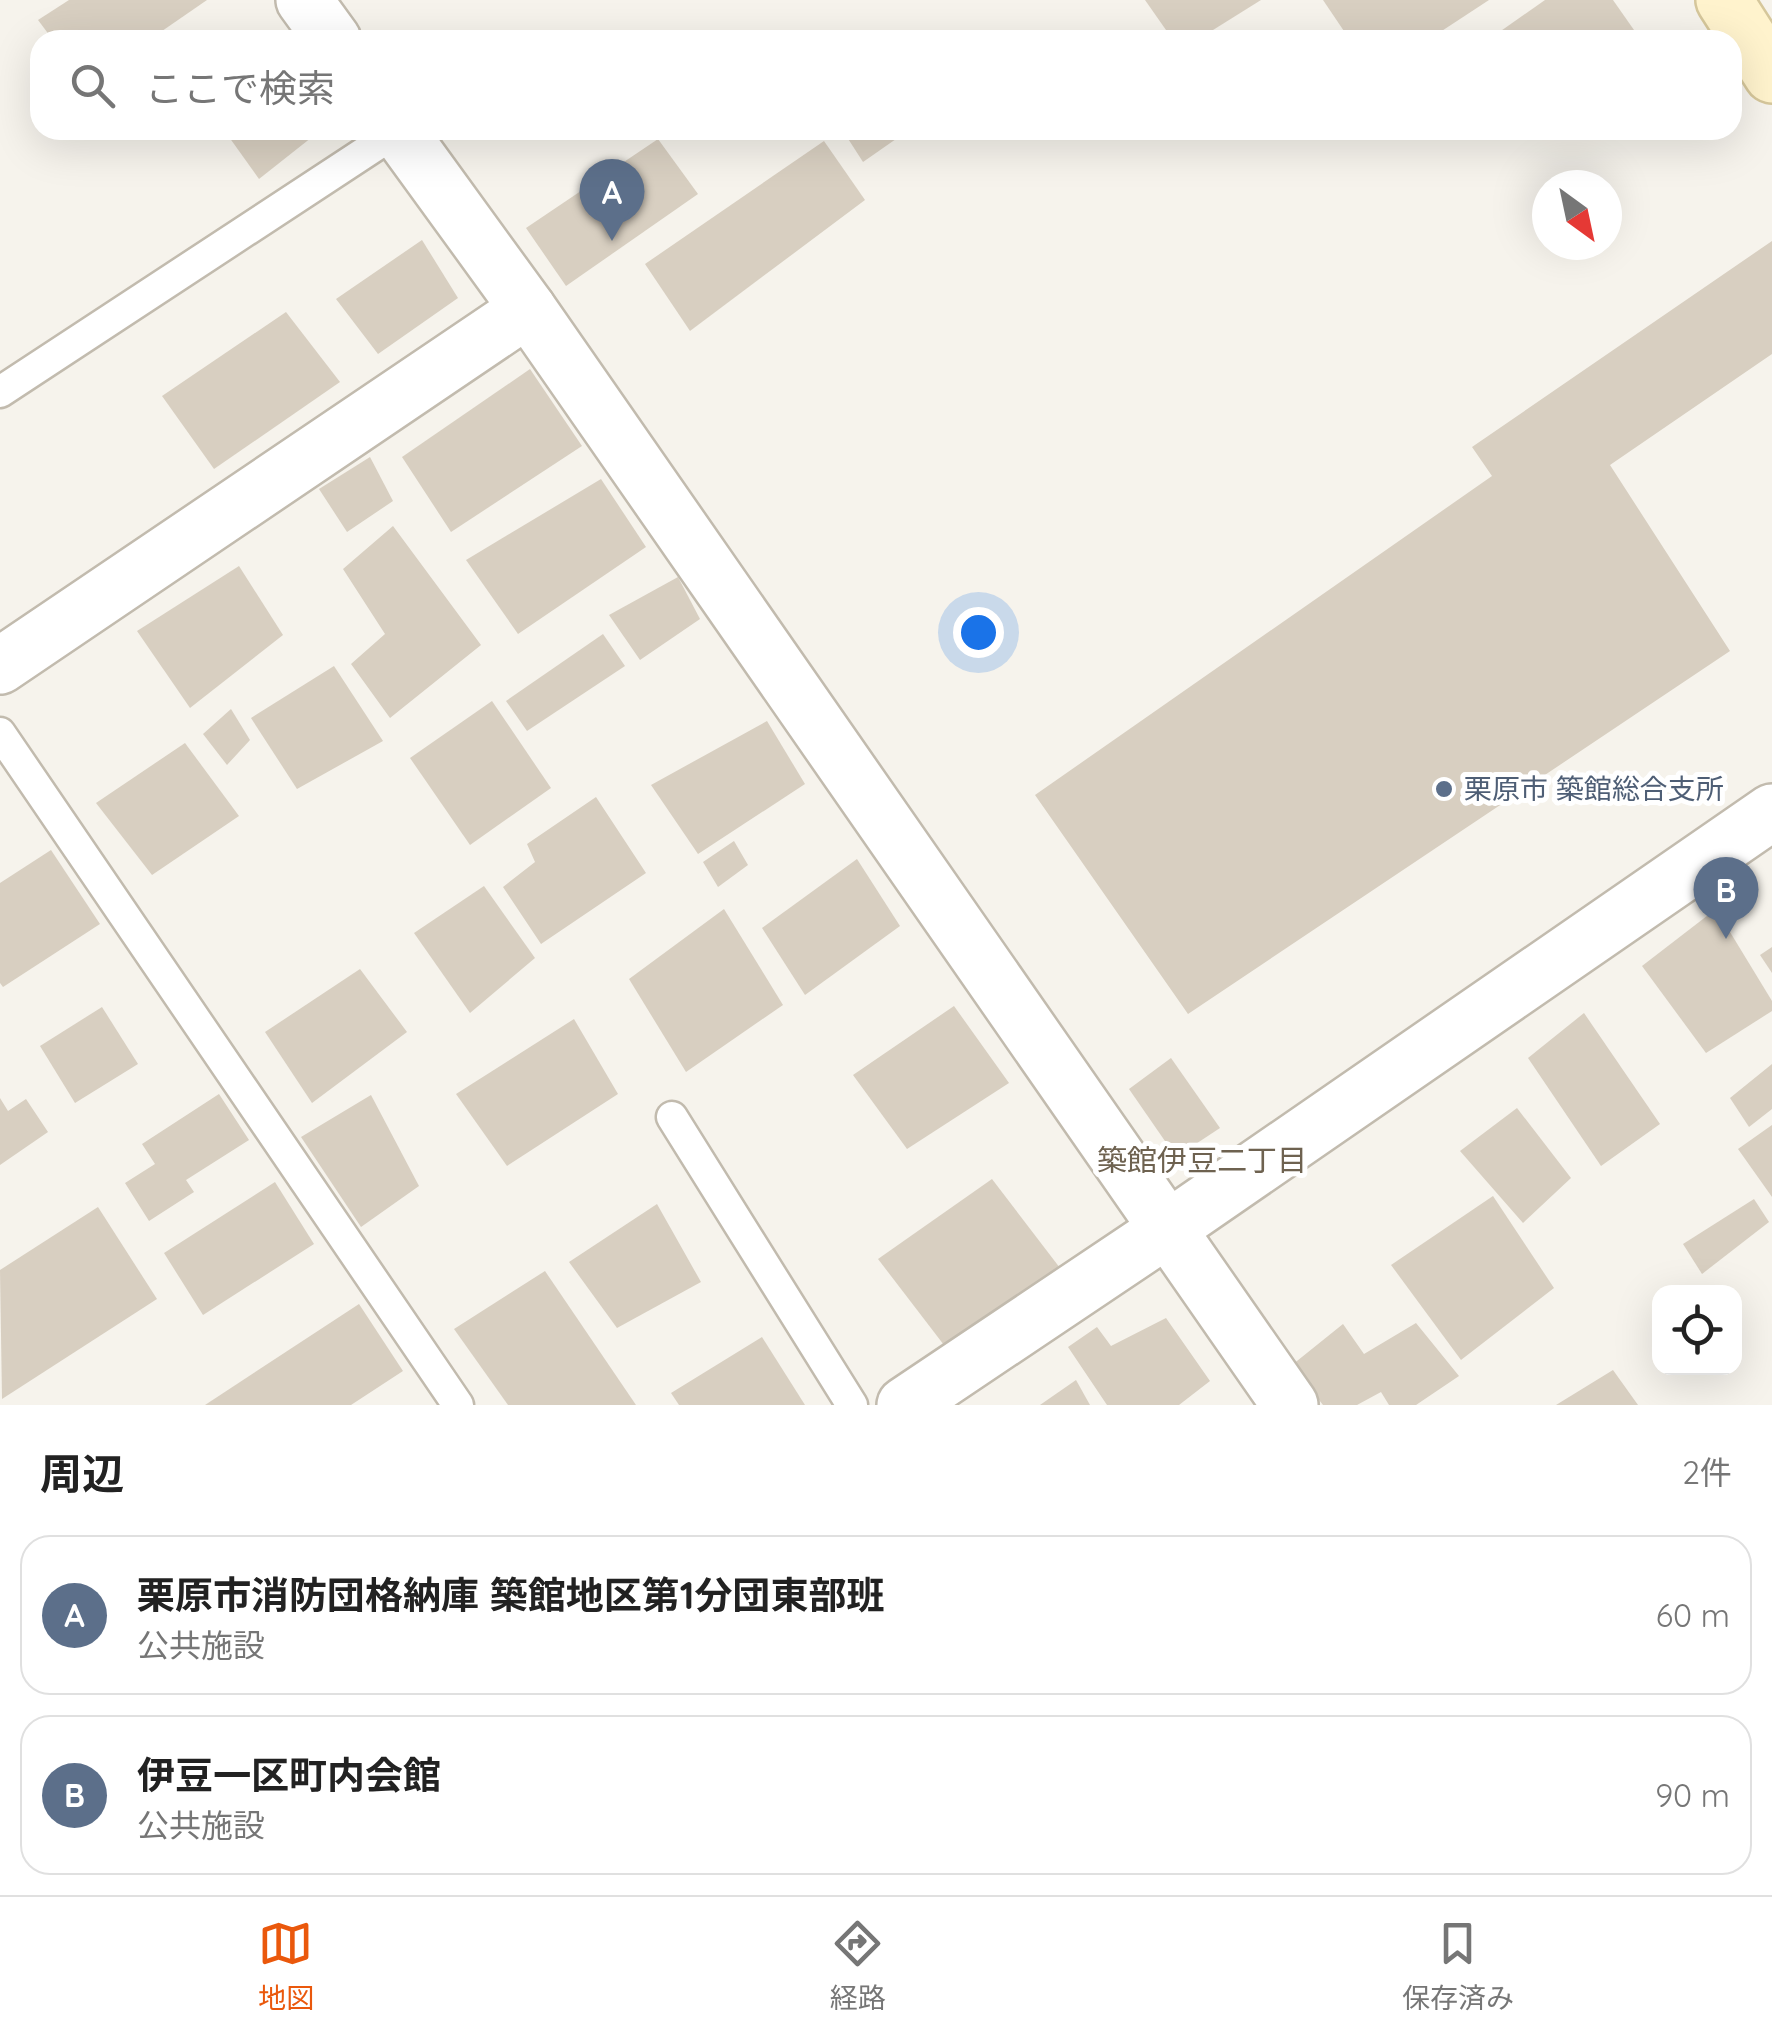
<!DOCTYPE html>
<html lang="ja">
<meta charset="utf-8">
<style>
:root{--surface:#fff;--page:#f6f6f6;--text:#222;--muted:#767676;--line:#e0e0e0;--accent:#ea580c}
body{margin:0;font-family:Quicksand,"Noto Sans JP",sans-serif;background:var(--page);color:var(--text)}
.controls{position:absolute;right:30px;bottom:30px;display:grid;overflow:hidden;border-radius:20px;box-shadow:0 10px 40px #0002}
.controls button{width:90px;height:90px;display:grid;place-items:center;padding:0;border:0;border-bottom:2px solid var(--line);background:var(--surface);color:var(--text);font:50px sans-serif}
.compass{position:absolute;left:1532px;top:170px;width:90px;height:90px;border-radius:50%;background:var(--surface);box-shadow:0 10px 40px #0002;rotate:147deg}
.you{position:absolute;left:978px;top:632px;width:35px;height:35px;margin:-25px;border:8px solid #fff;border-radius:50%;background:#1a73e8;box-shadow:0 0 0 15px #1a73e833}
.badge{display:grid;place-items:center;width:65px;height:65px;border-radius:50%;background:var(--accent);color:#fff;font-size:32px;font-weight:700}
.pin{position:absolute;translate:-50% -82px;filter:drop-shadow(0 2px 5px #0008)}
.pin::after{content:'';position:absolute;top:52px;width:35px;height:30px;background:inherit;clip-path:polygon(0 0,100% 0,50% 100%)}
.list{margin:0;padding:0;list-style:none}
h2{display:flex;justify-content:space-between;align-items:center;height:130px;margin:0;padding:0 40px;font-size:42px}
h2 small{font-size:32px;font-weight:400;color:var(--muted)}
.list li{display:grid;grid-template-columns:65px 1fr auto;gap:30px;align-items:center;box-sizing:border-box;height:160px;margin:0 20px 20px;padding:0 20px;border:2px solid var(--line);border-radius:30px}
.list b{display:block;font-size:38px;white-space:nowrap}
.list p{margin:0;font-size:32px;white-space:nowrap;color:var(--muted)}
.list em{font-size:32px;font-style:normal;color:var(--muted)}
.icon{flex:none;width:55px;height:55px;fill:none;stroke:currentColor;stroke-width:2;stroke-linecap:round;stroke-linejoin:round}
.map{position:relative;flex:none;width:1772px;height:1405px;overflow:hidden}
.search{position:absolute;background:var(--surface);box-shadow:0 10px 40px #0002;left:30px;right:30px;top:30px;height:110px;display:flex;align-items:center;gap:25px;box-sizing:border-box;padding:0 35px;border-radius:30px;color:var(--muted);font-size:38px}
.sheet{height:490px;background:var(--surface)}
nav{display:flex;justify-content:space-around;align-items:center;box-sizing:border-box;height:140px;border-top:2px solid var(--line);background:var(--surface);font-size:28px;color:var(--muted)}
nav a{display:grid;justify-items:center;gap:5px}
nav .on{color:var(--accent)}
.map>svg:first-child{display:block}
</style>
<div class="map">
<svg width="1772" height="1405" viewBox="0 0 1772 1405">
<rect width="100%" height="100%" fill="#f6f3ec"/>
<!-- building -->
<g fill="#d8cfc1">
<path d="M69,0h138l-58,40h-96l-15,-20z"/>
<path d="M1145,0h116l-64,40h-24z"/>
<path d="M1323,0h166l-61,40h-78z"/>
<path d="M1545,0h68l28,40h-153z"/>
<path d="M224,130h97l-62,49z"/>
<path d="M850,130h40l6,9 -33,23 -18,-28z"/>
<path d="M658,139l40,55 -132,92 -40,-58z"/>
<path d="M824,141l41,59 -175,131 -45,-67z"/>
<path d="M422,240l36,58 -80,56 -42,-55z"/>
<path d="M1772,241v113l-162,111 120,186 -542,363 -153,-219 457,-319 -20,-29z"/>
<path d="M286,312l54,70 -126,87 -52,-73z"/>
<path d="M530,369l52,77 -131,86 -49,-75z"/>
<path d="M370,457l23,44 -46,31 -28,-43z"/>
<path d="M601,479l45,68 -128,87 -52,-74z"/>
<path d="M393,526l88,119 -91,73 -39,-54 34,-30 -42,-65z"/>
<path d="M239,566l44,69 -93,73 -53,-77z"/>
<path d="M678,577l22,42 -60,41 -31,-45z"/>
<path d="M603,634l22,32 -98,65 -21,-30z"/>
<path d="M334,666l49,75 -86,48 -46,-71z"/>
<path d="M492,701l59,87 -81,57 -60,-87z"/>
<path d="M231,709l19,31 -23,25 -24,-31z"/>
<path d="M767,721l38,63 -107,70 -47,-69z"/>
<path d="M185,743l54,73 -87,59 -56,-72z"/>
<path d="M596,797l50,76 -105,71 -38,-57 32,-25 -8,-18z"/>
<path d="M734,841l14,24 -30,22 -15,-25z"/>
<path d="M51,850l49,74 -97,63 -3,-4v-100z"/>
<path d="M857,859l43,67 -95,69 -43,-67z"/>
<path d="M484,886l51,72 -65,55 -56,-80z"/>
<path d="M724,909l59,96 -97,67 -57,-93z"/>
<path d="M1716,909l56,92v10l-66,42 -64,-87z"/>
<path d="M1772,947v26l-12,-18z"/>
<path d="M360,969l47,63 -95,71 -47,-71z"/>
<path d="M954,1006l55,77 -102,66 -54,-74z"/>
<path d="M102,1007l36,57 -63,39 -35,-57z"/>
<path d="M1584,1013l76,111 -59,42 -73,-108z"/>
<path d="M574,1019l44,75 -111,72 -51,-72z"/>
<path d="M1171,1058l49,70 -44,29 -47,-68z"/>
<path d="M1772,1064v45l-23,18 -19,-29z"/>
<path d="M219,1094l30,46 -63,40 8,12 -45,29 -24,-38 30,-19 -13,-20z"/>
<path d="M371,1095l48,91 -58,41 -60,-90z"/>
<path d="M0,1098l8,13 18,-12 22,33 -48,33z"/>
<path d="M1517,1108l54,70 -48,45 -63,-72z"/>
<path d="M1772,1125v72l-34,-48z"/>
<path d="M992,1179l68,89 -113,81 -69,-90z"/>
<path d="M275,1182l39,62 -111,71 -39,-62z"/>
<path d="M1493,1196l61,92 -93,72 -70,-95z"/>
<path d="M1754,1199l15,23 -67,52 -19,-30z"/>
<path d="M657,1204l44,78 -84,46 -48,-66z"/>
<path d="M98,1207l59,92 -155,100 -2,-129z"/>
<path d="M545,1271l91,134h-128l-54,-76z"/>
<path d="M359,1304l44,67 -52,34h-146z"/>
<path d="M1166,1318l44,63 -31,24h-72l-39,-58 29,-20 14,19z"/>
<path d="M1416,1323l43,53 -43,29h-27l-8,-13 -24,13h-34l-31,-40 51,-41 21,30z"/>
<path d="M762,1337l43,68h-126l-8,-12z"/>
<path d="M1613,1370l25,35h-82z"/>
<path d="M1076,1380l14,25h-50z"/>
</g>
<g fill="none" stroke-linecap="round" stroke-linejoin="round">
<defs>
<g id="lane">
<path d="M0,392l399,-262"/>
<path d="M0,733l458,672"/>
<path d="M672,1117l180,288"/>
</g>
<g id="street">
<path d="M304,0l29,40"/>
<path d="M398,130l130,179 762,1096"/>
<path d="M0,666l528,-357"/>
<path d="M905,1405l264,-177 603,-416"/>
</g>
<path id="secondary" d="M1724,0l48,75"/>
</defs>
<!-- lane casing -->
<use href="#lane" stroke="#c2bbae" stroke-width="35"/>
<!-- street casing -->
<use href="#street" stroke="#c2bbae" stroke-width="60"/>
<!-- secondary casing -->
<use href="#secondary" stroke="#d6c79b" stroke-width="60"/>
<!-- lane -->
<use href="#lane" stroke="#fff" stroke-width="30"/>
<!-- street -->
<use href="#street" stroke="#fff" stroke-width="55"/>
<!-- secondary -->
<use href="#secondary" stroke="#fff3cd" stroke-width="55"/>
</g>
<!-- markers -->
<circle fill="#5c6f8a" stroke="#fff" stroke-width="4" cx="1444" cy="789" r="10"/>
<g text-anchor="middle" stroke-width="10" stroke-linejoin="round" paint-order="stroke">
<!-- service labels -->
<g font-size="28" fill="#4e5e75" stroke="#fff" text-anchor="start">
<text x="1464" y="799">栗原市 築館総合支所</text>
</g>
<!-- neighbourhood labels -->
<g font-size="30" fill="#6e6250" stroke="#fff">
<text x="1202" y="1171">築館伊豆二丁目</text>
</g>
</g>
</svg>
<div class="controls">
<button><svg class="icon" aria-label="locate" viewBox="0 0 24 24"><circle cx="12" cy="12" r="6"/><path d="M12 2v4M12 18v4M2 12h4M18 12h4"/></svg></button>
</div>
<svg class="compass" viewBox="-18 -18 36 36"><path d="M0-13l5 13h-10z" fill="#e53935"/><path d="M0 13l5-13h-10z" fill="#767676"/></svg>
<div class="you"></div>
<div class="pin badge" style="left:612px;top:241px;background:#5c6f8a">A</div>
<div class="pin badge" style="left:1726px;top:939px;background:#5c6f8a">B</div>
<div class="search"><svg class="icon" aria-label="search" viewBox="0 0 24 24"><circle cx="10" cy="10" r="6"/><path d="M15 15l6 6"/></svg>ここで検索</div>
</div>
<section class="sheet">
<h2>周辺<small>2件</small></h2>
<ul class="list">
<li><span class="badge" style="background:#5c6f8a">A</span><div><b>栗原市消防団格納庫 築館地区第1分団東部班</b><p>公共施設</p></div><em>60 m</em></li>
<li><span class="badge" style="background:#5c6f8a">B</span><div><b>伊豆一区町内会館</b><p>公共施設</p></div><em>90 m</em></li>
</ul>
</section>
<nav>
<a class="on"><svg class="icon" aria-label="map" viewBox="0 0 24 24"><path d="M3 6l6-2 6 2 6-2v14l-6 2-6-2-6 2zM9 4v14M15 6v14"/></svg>地図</a>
<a><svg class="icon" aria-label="directions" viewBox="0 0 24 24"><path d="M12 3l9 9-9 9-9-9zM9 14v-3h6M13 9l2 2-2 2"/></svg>経路</a>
<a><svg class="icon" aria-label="saved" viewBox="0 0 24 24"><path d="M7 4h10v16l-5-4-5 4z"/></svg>保存済み</a>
</nav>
